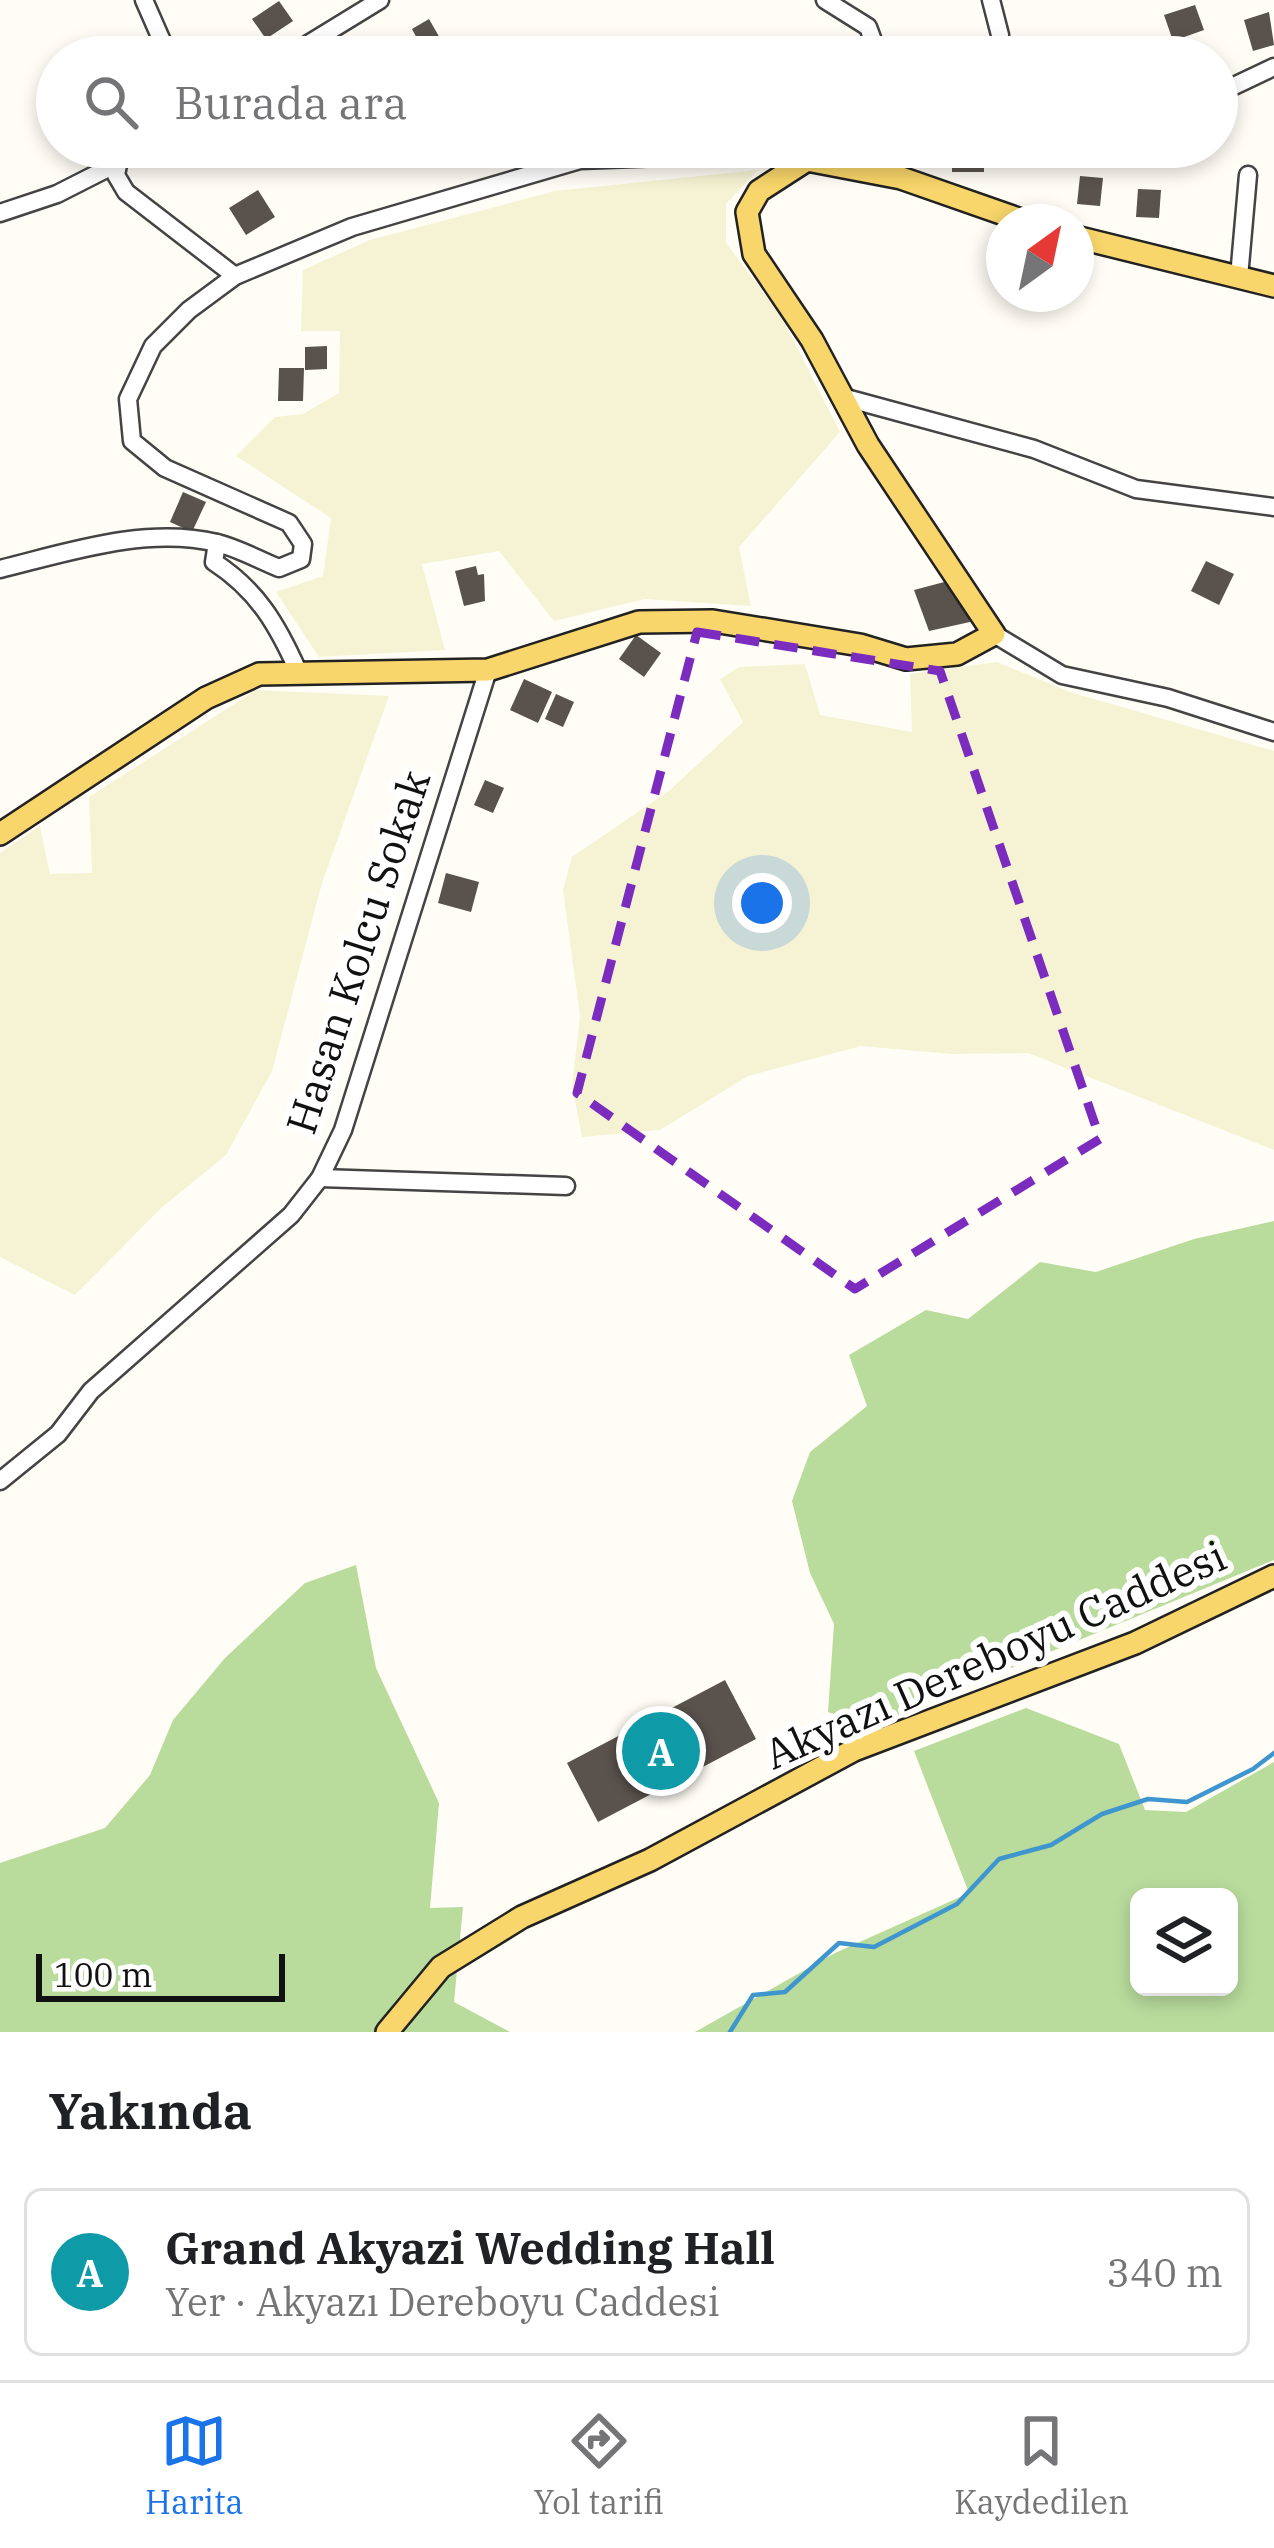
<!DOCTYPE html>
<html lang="tr">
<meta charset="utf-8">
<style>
:root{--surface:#fff;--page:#f2f2f2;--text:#202124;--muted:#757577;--line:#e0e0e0;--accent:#1a73e8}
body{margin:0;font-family:"IBM Plex Serif",serif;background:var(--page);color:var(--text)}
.controls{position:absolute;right:36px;bottom:36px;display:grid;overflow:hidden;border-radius:18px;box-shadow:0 6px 18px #0003}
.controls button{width:108px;height:108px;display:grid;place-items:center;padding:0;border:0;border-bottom:3px solid var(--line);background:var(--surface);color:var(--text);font:60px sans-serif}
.compass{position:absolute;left:986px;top:204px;width:108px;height:108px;border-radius:50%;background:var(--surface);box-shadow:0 6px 18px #0003;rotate:33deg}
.scale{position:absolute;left:36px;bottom:30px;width:249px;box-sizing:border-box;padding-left:12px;border:6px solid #111;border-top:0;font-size:33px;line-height:42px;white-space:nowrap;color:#111;-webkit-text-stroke:9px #fff;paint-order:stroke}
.you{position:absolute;left:762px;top:903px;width:42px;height:42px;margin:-30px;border:9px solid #fff;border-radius:50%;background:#1a73e8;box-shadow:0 0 0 18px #1a73e833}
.badge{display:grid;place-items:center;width:78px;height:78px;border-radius:50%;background:var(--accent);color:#fff;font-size:39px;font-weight:700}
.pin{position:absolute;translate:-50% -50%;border:6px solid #fff;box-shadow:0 3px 12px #0006}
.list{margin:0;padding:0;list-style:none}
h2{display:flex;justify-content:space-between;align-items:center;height:156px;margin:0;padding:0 48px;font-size:51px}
h2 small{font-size:39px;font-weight:400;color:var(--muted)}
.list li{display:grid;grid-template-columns:78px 1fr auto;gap:36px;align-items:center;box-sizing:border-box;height:168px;margin:0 24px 24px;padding:0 24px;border:3px solid var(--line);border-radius:18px}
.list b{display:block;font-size:45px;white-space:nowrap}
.list p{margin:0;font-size:39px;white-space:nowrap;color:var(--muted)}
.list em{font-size:39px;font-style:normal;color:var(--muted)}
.icon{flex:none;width:66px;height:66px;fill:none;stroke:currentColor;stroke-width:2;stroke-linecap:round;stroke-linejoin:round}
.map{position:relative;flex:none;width:1274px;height:2032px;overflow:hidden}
.search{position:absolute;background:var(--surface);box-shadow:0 6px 18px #0003;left:36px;right:36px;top:36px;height:132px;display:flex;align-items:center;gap:30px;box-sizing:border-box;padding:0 42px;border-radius:66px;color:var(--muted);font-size:45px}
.sheet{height:348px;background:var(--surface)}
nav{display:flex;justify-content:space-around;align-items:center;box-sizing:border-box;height:168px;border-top:3px solid var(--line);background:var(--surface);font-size:33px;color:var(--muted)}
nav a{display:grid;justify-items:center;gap:6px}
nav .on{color:var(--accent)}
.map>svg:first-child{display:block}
</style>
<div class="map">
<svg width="1274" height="2032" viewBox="0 0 1274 2032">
<rect width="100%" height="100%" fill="#fffdf5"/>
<!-- farmland -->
<g fill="#f6f3d4">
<path d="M758,170l-32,34v39l54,71 60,118 -101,115 12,59 -106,-7 -91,22 -55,-70 -77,13 23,86 -126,7 -43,-65 47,-16 8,-58 -95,-62 39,-39 28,-3 36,-21 1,-62h-39l2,-61 67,-30 185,-49z"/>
<path d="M997,662l73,30 204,59v399l-246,-97 -77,1 -90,-8 -113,30 -88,54 -78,7 -10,-51 8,-70 -17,-126 9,-33 98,-67 73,-68 -23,-43 19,-12 66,-3 15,51 92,17 -2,-58z"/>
<path d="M256,690l133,6 -67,187 -50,188 -46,84 -66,54 -85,86 -75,-38v-404l40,-27 10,48 42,-1 -3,-76z"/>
</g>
<!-- forest -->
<g fill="#b9dc9c" fill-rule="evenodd">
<path d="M1274,1221v339l-406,167 -40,-15 6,-88 -24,-51 -18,-72 18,-49 57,-46 -18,-51 77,-45 42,9 72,-57 56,10 98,-33z"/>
<path d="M356,1565l20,103 63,135 -9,105 33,-1 -9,95 56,30h-510v-169l105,-35 45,-53 23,-55 52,-62 80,-75z"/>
<path d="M1026,1708l93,36 26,66 41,2 88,-50v270h-579l140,-79 134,-60 -55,-142zM1229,1897v90h-90v-90z"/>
</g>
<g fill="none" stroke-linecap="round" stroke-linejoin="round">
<!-- stream -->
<path stroke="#3f96cf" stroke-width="4.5" d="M730,2032l23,-37 32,-3 54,-49 35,4 83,-43 42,-45 52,-14 51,-31 46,-15 39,3 66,-33 21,-16"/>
</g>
<!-- building -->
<g fill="#5a524d">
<path d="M279,1l14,20 -27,18 -14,-20z"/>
<path d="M1195,5l9,25 -31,11 -9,-26z"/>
<path d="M1269,12l5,33 -21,6 -9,-31z"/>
<path d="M429,19l12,21 -18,10 -11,-21z"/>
<path d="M923,147h23l-1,19 -23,-1z"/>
<rect x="952" y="147" width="32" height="25"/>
<path d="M1099,147h29l3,8 -26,9z"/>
<path d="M1162,147h40v2l-37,9z"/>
<path d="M1080,176l23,2 -3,28 -23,-2z"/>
<path d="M1138,189l23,1 -2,28 -23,-1z"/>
<path d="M258,190l17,27 -29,18 -17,-27z"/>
<path d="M327,346v23l-22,1v-23z"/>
<path d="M279,368h25l-1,33h-25z"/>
<path d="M183,492l23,10 -14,30 -22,-10z"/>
<path d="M1206,561l28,13 -15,31 -28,-14z"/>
<path d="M476,566l2,9 6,-1 1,27 -21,5 -9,-35z"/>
<path d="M948,581l15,17 7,24 -41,9 -15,-41z"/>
<path d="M636,635l25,18 -17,24 -25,-18z"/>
<path d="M524,679l28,13 -14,31 -28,-13z"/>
<path d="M556,694l18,8 -11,25 -18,-8z"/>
<path d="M485,780l19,8 -11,25 -19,-8z"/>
<path d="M446,873l33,9 -8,30 -33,-9z"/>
<path d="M725,1680l31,59 -158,83 -31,-59z"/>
</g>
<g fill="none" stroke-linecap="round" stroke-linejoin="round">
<defs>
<g id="minor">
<path d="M144,0l25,57"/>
<path d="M825,0l43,27 11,30"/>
<path d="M991,0l9,35 -2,22"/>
<path d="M287,57l93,-57"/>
<path d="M1217,94l57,-27"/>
<path d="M130,147l-10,8 -4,20 10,17 109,84"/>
<path d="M0,213l57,-19 61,-31"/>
<path d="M1239,277l9,-102"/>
<path d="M846,398l188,51 102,40 138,18"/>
<path d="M217,543l-3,19c43,28 63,62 84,109"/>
<path d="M0,569c69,-17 146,-43 217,-26 21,5 42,17 62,25l22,-9 2,-15 -14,-21 -124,-55 -33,-27 -4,-42 25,-53 36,-36 46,-34 117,-49 228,-67 189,-7 38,7 17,-13"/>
<path d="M994,634l68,41 106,23 106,34"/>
<path d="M320,1178l246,8"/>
<path d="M0,1481l58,-47 33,-43 200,-176 29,-37 23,-48 145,-460"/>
</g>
<g id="major">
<path d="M1076,237l198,49"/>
<path d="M0,834l206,-136 53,-24 229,-4 151,-48 74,-1 147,24 46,14 51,-5 37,-20 -126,-189 -56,-105 -58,-86 -7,-42 12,-21 48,-31 94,18 126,44"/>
<path d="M387,2032l54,-65 81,-50 128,-57 204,-110 281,-107 139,-67"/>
</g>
</defs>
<!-- minor casing -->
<use href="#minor" stroke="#444" stroke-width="21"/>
<!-- major casing -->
<use href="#major" stroke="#222" stroke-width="26"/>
<!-- minor -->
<use href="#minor" stroke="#fff" stroke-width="16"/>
<!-- major -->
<use href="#major" stroke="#f9d66b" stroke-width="21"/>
</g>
<!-- marked area -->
<path fill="none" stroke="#7b2cbf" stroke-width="9" stroke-dasharray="24 15" stroke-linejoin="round" d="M697,632l243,39 160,468 -245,150 -278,-196z"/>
<g text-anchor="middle" stroke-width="12" stroke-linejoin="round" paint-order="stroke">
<!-- street labels -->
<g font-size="42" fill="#111" stroke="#fff">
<text transform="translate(358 952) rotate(-72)" y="15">Hasan Kolcu Sokak</text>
<text transform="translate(995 1655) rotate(-24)" y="15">Akyazı Dereboyu Caddesi</text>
</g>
</g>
</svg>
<div class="controls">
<button><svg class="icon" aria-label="layers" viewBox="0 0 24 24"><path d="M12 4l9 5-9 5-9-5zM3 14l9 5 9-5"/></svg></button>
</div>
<svg class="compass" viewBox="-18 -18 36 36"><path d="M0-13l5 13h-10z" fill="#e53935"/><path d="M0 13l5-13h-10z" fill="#757577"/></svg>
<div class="scale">100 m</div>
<div class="you"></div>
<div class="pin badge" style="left:661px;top:1751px;background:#0f9aa8">A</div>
<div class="search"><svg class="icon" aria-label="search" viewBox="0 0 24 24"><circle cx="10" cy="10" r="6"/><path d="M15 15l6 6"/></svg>Burada ara</div>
</div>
<section class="sheet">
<h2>Yakında<small></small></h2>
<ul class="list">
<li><span class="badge" style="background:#0f9aa8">A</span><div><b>Grand Akyazi Wedding Hall</b><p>Yer · Akyazı Dereboyu Caddesi</p></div><em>340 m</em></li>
</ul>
</section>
<nav>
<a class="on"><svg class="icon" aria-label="map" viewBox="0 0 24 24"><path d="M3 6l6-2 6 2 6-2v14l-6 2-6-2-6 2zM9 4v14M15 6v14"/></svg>Harita</a>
<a><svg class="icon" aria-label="directions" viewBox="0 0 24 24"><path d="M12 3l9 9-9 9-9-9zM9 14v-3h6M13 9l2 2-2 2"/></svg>Yol tarifi</a>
<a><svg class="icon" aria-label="saved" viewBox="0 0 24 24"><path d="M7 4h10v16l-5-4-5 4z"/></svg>Kaydedilen</a>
</nav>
